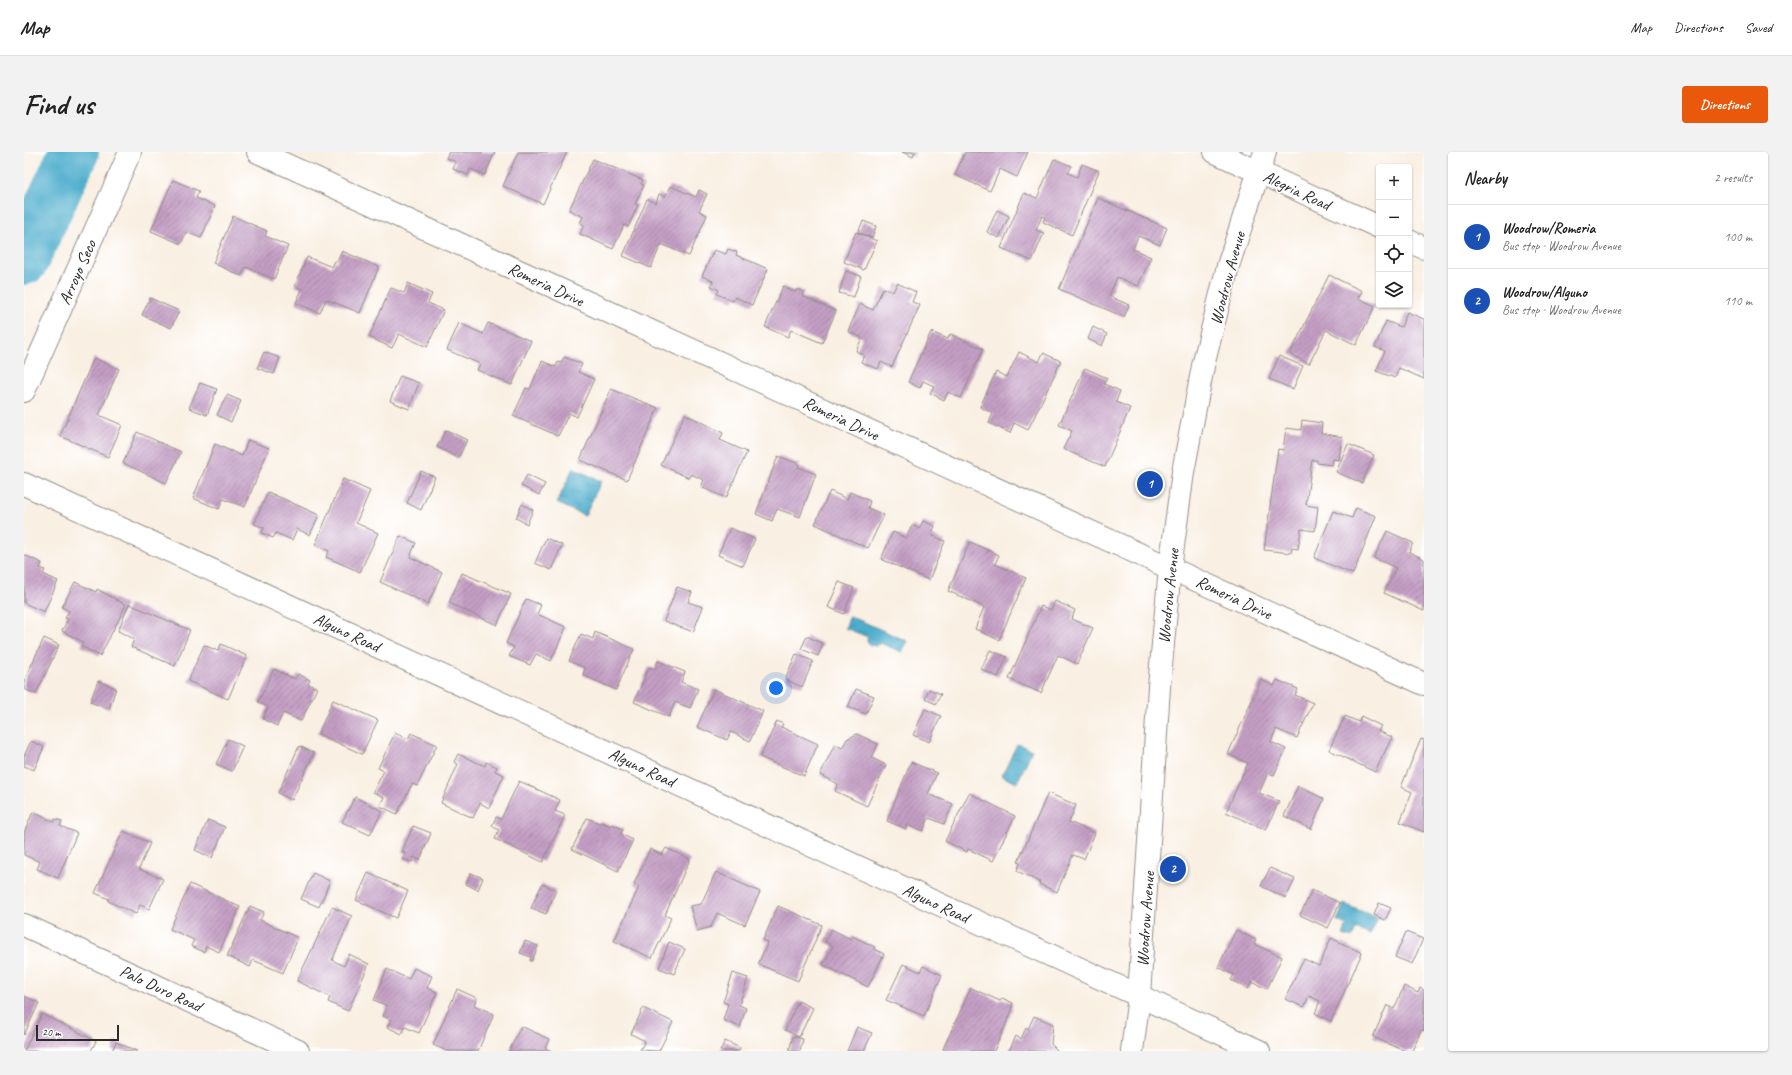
<!DOCTYPE html>
<meta charset="utf-8">
<style>
:root{--surface:#fff;--page:#f2f2f2;--text:#222;--muted:#767676;--line:#e0e0e0;--accent:#ea580c}
body{margin:0;font-family:Caveat,sans-serif;background:var(--page);color:var(--text)}
.controls{position:absolute;right:12px;top:12px;display:grid;overflow:hidden;border-radius:4px;box-shadow:0 1px 3px #0004}
.controls button{width:36px;height:36px;display:grid;place-items:center;padding:0;border:0;border-bottom:1px solid var(--line);background:var(--surface);color:var(--text);font:20px sans-serif}
.scale{position:absolute;left:12px;bottom:10px;width:83px;box-sizing:border-box;padding-left:4px;border:2px solid #2b2b2b;border-top:0;font-size:11px;line-height:14px;white-space:nowrap;color:#2b2b2b;-webkit-text-stroke:3px #fff;paint-order:stroke}
.you{position:absolute;left:752px;top:536px;width:14px;height:14px;margin:-10px;border:3px solid #fff;border-radius:50%;background:#1a73e8;box-shadow:0 0 0 6px #1a73e833}
.badge{display:grid;place-items:center;width:26px;height:26px;border-radius:50%;background:var(--accent);color:#fff;font-size:13px;font-weight:700}
.pin{position:absolute;translate:-50% -50%;border:2px solid #fff;box-shadow:0 1px 4px #0006}
.list{margin:0;padding:0;list-style:none}
h2{display:flex;justify-content:space-between;align-items:center;height:52px;margin:0;padding:0 16px;font-size:17px}
h2 small{font-size:13px;font-weight:400;color:var(--muted)}
.list li{display:grid;grid-template-columns:26px 1fr auto;gap:12px;align-items:center;box-sizing:border-box;height:64px;padding:0 16px;border-top:1px solid var(--line)}
.list b{display:block;font-size:15px;white-space:nowrap}
.list p{margin:0;font-size:13px;white-space:nowrap;color:var(--muted)}
.list em{font-size:13px;font-style:normal;color:var(--muted)}
.icon{flex:none;width:22px;height:22px;fill:none;stroke:currentColor;stroke-width:2;stroke-linecap:round;stroke-linejoin:round}
.map{position:relative;flex:none;width:1400px;height:899px;overflow:hidden;border-radius:4px}
header{display:flex;align-items:center;gap:24px;box-sizing:border-box;height:56px;padding:0 20px;background:var(--surface);border-bottom:1px solid var(--line)}
header strong{font-size:19px}
nav{display:flex;gap:22px;margin-inline-start:auto;font-size:14px}
.intro{display:flex;align-items:center;justify-content:space-between;box-sizing:border-box;height:96px;padding:0 24px}
h1{margin:0;font-size:28px}
.button{padding:10px 18px;border-radius:4px;background:var(--accent);color:#fff;font-size:14px;font-weight:700}
main{display:flex;gap:24px;padding:0 24px}
aside{flex:1;background:var(--surface);border-radius:4px;box-shadow:0 1px 3px #0004}
.map>svg:first-child{display:block}
</style>
<header>
<strong>Map</strong>
<nav><a>Map</a><a>Directions</a><a>Saved</a></nav>
</header>
<div class="intro"><h1>Find us</h1><a class="button">Directions</a></div>
<main>
<div class="map">
<svg width="1400" height="899" viewBox="0 0 1400 899">
<defs>
<pattern id="water-ripples" width="26" height="14" patternUnits="userSpaceOnUse"><rect width="26" height="14" fill="#4dadcc"/><path d="M2 4q2-2 4 0t4 0M15 11q2-2 4 0t4 0" fill="none" stroke="#408da6"/></pattern>
<pattern id="building-hatch" width="6" height="6" patternUnits="userSpaceOnUse"><rect width="6" height="6" fill="#c49fc5"/><path d="M-1 1l2-2M0 6l6-6M5 7l2-2" fill="none" stroke="#9f82a0"/></pattern>
</defs>
<rect width="100%" height="100%" fill="#fff"/>
<filter id="ink" filterUnits="userSpaceOnUse"><feTurbulence type="fractalNoise" baseFrequency=".025" numOctaves="2"/><feDisplacementMap in="SourceGraphic" scale="8" xChannelSelector="R" yChannelSelector="G"/><feConvolveMatrix kernelMatrix="1 2 1 2 8 2 1 2 1" color-interpolation-filters="sRGB"/></filter>
<filter id="wash" filterUnits="userSpaceOnUse"><feTurbulence type="fractalNoise" baseFrequency=".012" numOctaves="4" result="noise"/><feDisplacementMap in="SourceGraphic" scale="16" xChannelSelector="R" yChannelSelector="G"/><feGaussianBlur stdDeviation="0.9" result="paint"/><feColorMatrix in="noise" values="0 0 0 0 0 0 0 0 0 0 0 0 0 0 0 0 0 1.4 0 .05"/><feComposite in="paint" operator="in"/></filter>
<g filter="url(#wash)">
<rect width="100%" height="100%" fill="#f9efe2"/>
<!-- water -->
<g fill="url(#water-ripples)" stroke="#3c6c7c">
<path d="M549,316l28,13 -16,35 -28,-13z"/>
<path d="M826,464l57,25 -5,11 -22,-9 -4,3 -6,-1 -3,-5 1,-3 -23,-9z"/>
<path d="M993,592l15,6 -15,33 -15,-7z"/>
<path d="M1320,752l34,14 -8,17 -14,-6 -4,9 -9,-3 4,-10 -10,-4z"/>
</g>
<g fill="none" stroke-linecap="round" stroke-linejoin="round">
<!-- river -->
<path stroke="#4dadcc" stroke-width="50" d="M0,108l50,-108"/>
</g>
<g id="blocks">
<!-- building -->
<g fill="url(#building-hatch)">
<path d="M425,0h46l-10,23 -15,-6 -2,6 -15,-6 3,-7 -10,-4z"/>
<path d="M494,0h49l-24,52 -40,-18z"/>
<path d="M878,0h13l-2,5z"/>
<path d="M941,0h63l-11,25 -17,-8 -10,22 -35,-16z"/>
<path d="M569,7l50,21 -2,4 3,1 -9,19 3,1 -10,22 -4,-2 -11,24 -33,-15 4,-9 -4,-2 3,-6 -14,-7z"/>
<path d="M1030,7l18,7 -4,7 9,4 5,-13 17,7 -27,64 -29,-13 2,-5 -3,-1 -6,14 8,3 -12,28 -31,-13 23,-55 13,5z"/>
<path d="M149,28l26,11 -3,7 19,8 -14,32 -15,-6 -5,12 -30,-13z"/>
<path d="M646,34l26,11 3,-7 8,4 -8,17 8,4 -18,41 -28,-12 -10,24 -28,-12 24,-57 9,4 3,-9 6,3z"/>
<path d="M1074,46l69,30 -7,17 -22,-9 -5,13 18,8 -13,29 -21,-9 -8,19 20,9 -5,12 -65,-28z"/>
<path d="M973,58l12,6 -10,22 -12,-6z"/>
<path d="M209,64l34,15 -2,5 23,10 -14,33 -28,-12 -5,9 -28,-13z"/>
<path d="M839,69l13,5 -4,12 -14,-6z"/>
<path d="M832,80l21,9 -13,29 -20,-8z"/>
<path d="M704,97l9,3 -1,3 32,14 -16,36 -17,-8 -2,4 -16,-7 2,-4 -8,-4 2,-5 -11,-5 12,-26 12,4z"/>
<path d="M318,99l37,16 -19,46 -34,-14 -6,14 -24,-10 6,-14 -7,-3 12,-29 25,10 3,-6 2,1z"/>
<path d="M822,119l15,5 -7,21 -15,-4z"/>
<path d="M1305,123l33,16 -4,7 17,8 -19,39 -30,-15 -17,34 -19,-10z"/>
<path d="M384,131l24,11 -4,9 16,7 -17,37 -28,-13 -7,14 -23,-11 22,-49 13,5z"/>
<path d="M873,131l19,9 -4,10 8,3 -28,62 -11,-5 -3,7 -17,-7 3,-7 -8,-4 6,-13 -14,-7 12,-27 13,6 10,-22 10,4z"/>
<path d="M759,134l12,6 2,-3 7,3 -2,4 34,15 -14,32 -31,-13 -3,7 -23,-10z"/>
<path d="M126,146l29,13 -8,17 -29,-13z"/>
<path d="M1383,160l17,7v60l-25,-11 -4,10 -19,-7 9,-20 -10,-4 11,-26 15,6z"/>
<path d="M435,171l24,11 5,-11 43,18 -19,44 -35,-15 3,-6 -33,-14z"/>
<path d="M1069,175l14,7 -5,12 -14,-7z"/>
<path d="M907,180l17,7 2,-5 33,15 -22,49 -13,-6 -4,8 -14,-7 4,-7 -11,-5 -3,7 -12,-6z"/>
<path d="M240,200l16,6 -6,16 -17,-6z"/>
<path d="M995,200l20,10 4,-9 18,8 -33,69 -14,-7 -4,10 -21,-10 4,-10 -13,-6 16,-35 11,5z"/>
<path d="M1255,204l24,10 -10,23 -24,-10z"/>
<path d="M540,205l18,7 -4,8 16,7 -17,38 -8,-4 -11,23 -45,-20 13,-28 4,1 12,-28 14,6 2,-5 3,1z"/>
<path d="M70,206l25,11 -20,46 23,10 -14,32 -48,-21z"/>
<path d="M1061,216l22,10 -3,6 16,7 -4,11 14,6 -25,59 -42,-18 9,-18 -13,-6z"/>
<path d="M376,224l19,7 -10,26 -19,-8z"/>
<path d="M176,231l17,6 -10,26 -18,-7z"/>
<path d="M587,237l47,19 -31,72 -47,-20z"/>
<path d="M203,243l14,6 -10,21 -14,-7z"/>
<path d="M661,262l38,19 -3,7 27,12 -21,46 -25,-11 3,-7 -13,-6 -2,4 -28,-13z"/>
<path d="M1278,268l20,3 -1,10 21,4 -3,23 -6,-1 -1,6 -15,-2v-3h-5l-6,45 12,2 -3,24 -14,-2 -3,20 -6,-1 -1,5 -27,-3 14,-101 5,1 3,-22 15,2z"/>
<path d="M422,278l21,10 -9,18 -21,-11z"/>
<path d="M113,280l44,20 -15,31 -43,-20z"/>
<path d="M224,288l21,8 -24,59 -22,-8 -4,10 -26,-11 22,-54 27,12z"/>
<path d="M1324,292l26,11 -12,28 -26,-11z"/>
<path d="M754,304l21,8 -1,3 18,7 -16,43 -23,-8 -5,12 -16,-7z"/>
<path d="M397,319l14,6 -14,33 -14,-7z"/>
<path d="M503,323l18,9 -6,11 -18,-9z"/>
<path d="M319,327l27,12 -14,32 22,10 -18,39 -34,-15 3,-6 -14,-6z"/>
<path d="M806,339l17,8 3,-7 20,9 -2,7 16,7 -16,33 -53,-24z"/>
<path d="M244,340l51,23 -9,20 -13,-6 -5,11 -16,-7 -3,5 -11,-5 2,-5 -10,-4z"/>
<path d="M498,352l11,6 -6,14 -11,-6z"/>
<path d="M1332,356l20,8 -23,58 -39,-16 19,-47 19,7z"/>
<path d="M899,369l12,5 -4,9 14,6 -16,39 -48,-21 12,-27 13,6 6,-13 7,4z"/>
<path d="M706,376l25,11 -12,27 -25,-11z"/>
<path d="M1363,379l26,12 -4,9 15,7v52l-40,-18 12,-25 -22,-10z"/>
<path d="M376,384l16,7 -6,14 32,15 -14,32 -48,-22z"/>
<path d="M522,386l16,7 -11,25 -16,-7z"/>
<path d="M946,390l29,13 -4,9 31,14 -27,62 -24,-11 9,-22 -36,-16z"/>
<path d="M0,403l18,8 -2,5 5,2 -2,4 15,7 -14,31 -20,-9z"/>
<path d="M438,421l49,21 -14,31 -48,-22z"/>
<path d="M51,430l21,10 1,-3 29,16 -26,51 -19,-10 2,-4 -21,-11 6,-12 -3,-1 4,-7 -7,-4z"/>
<path d="M815,430l15,6 -10,26 -16,-7z"/>
<path d="M653,435l15,5 -4,10 15,5 -10,25 -29,-11z"/>
<path d="M502,447l15,6 -4,9 29,13 -15,34 -15,-7 -6,11 -21,-9 5,-9 -8,-4z"/>
<path d="M1031,449l20,9 -3,9 21,9 -16,36 -19,-9 -17,38 -32,-14 32,-73 10,4z"/>
<path d="M105,452l61,26 -15,36 -44,-19 3,-8 -16,-8z"/>
<path d="M571,480l39,17 -18,41 -33,-15 2,-7 -16,-7 12,-27 12,5z"/>
<path d="M783,484l16,8 -5,12 -17,-7z"/>
<path d="M20,486l15,7 -23,49 -12,-5v-8z"/>
<path d="M197,492l26,12 -19,43 -40,-18 16,-36 14,6z"/>
<path d="M966,498l17,7 -9,20 -17,-8z"/>
<path d="M772,502l17,7 -11,26 -17,-8z"/>
<path d="M634,509l27,11 -4,10 17,7 -8,19 -15,-6 -6,15 -35,-15 15,-35 6,2z"/>
<path d="M250,517l21,10 3,-5 12,6 -2,4 9,4 -16,33 -18,-8 -6,13 -14,-7 5,-12 -10,-5z"/>
<path d="M1237,528l13,6 3,-6 21,9 -3,6 18,8 -16,35 -21,-9 -5,13 15,7 -12,26 -6,-2 -9,20 20,8 -13,29 -40,-18 22,-49 -20,-9z"/>
<path d="M74,529l18,7 -7,21 -19,-7z"/>
<path d="M690,537l49,22 -13,30 -19,-9 -4,8 -30,-13z"/>
<path d="M832,537l18,7 -8,18 -18,-7z"/>
<path d="M905,537l12,5 -5,10 -11,-5z"/>
<path d="M309,548l45,20 -16,34 -44,-20z"/>
<path d="M901,557l16,7 -12,26 -16,-7z"/>
<path d="M1321,564l14,6 2,-6 20,10 -3,5 14,6 -17,35 -46,-22z"/>
<path d="M753,569l6,3 -2,3 37,17 -14,32 -44,-19z"/>
<path d="M371,581l13,6 3,-6 26,12 -20,41 -5,-2 -15,30 -17,-8 4,-9 -11,-5 11,-21 -6,-3z"/>
<path d="M833,582l21,10 -6,14 14,7 -19,41 -32,-15 3,-7 -18,-9 15,-31 7,4 5,-9z"/>
<path d="M204,587l15,7 -11,25 -16,-7z"/>
<path d="M1397,587l3,1v92l-24,-10 12,-30 -11,-5z"/>
<path d="M7,589l13,6 -10,23 -10,-4v-10z"/>
<path d="M275,594l15,7 -22,47 -14,-7z"/>
<path d="M434,602l27,12 1,-4 11,5 -2,4 9,4 -15,33 -9,-5 -7,15 -32,-15 17,-39 -4,-2z"/>
<path d="M887,610l26,11 -9,21 25,10 -9,20 -15,-6 -6,13 -16,-6 -1,4 -19,-8z"/>
<path d="M495,629l41,19 -5,11 10,4 -22,47 -48,-23 4,-9 -7,-4 4,-9 5,2z"/>
<path d="M1274,634l26,13 -13,30 -27,-13z"/>
<path d="M945,641l46,23 -22,45 -25,-12 -1,3 -22,-11z"/>
<path d="M1024,641l28,12 -7,17 26,11 -11,26 -11,-4 -16,37 -18,-8 1,-2 -23,-11 3,-8 -2,-1z"/>
<path d="M331,645l27,14 -12,24 -28,-13z"/>
<path d="M9,660l21,10 1,-3 7,2 -2,5 17,7 -19,45 -21,-9 3,-7 -16,-7v-22z"/>
<path d="M563,666l12,5 2,-1 10,4 1,-2 11,5 -2,5 12,6 -15,31 -46,-22z"/>
<path d="M184,668l17,7 -13,31 -17,-8z"/>
<path d="M389,674l18,7 -11,27 -6,-3 -2,5 -9,-3 2,-6 -3,-1z"/>
<path d="M99,679l27,12 -11,26 24,10 -14,30 -9,-4 -4,9 -28,-13 1,-2 -14,-6z"/>
<path d="M642,696l24,11 -25,56 6,3 -19,40 -38,-17 25,-54 -5,-3 16,-35 12,6z"/>
<path d="M1246,716l25,11 -9,19 -25,-12z"/>
<path d="M692,720l44,20 -15,33 -28,-12 -6,14 -14,4 -7,-25 11,-2z"/>
<path d="M289,721l17,8 -11,26 -18,-8z"/>
<path d="M344,721l40,18 -12,27 -40,-18z"/>
<path d="M447,721l12,5 -5,12 -12,-6z"/>
<path d="M166,732l50,23 -21,45 -13,-6 -2,6 -13,-6 3,-6 -24,-11z"/>
<path d="M518,732l14,6 -10,24 -15,-6z"/>
<path d="M1288,738l28,13 -12,25 -28,-13z"/>
<path d="M1355,751l12,5 -6,12 -11,-5z"/>
<path d="M226,754l14,6 -4,8 38,18 -15,35 -30,-13 -3,7 -23,-11z"/>
<path d="M754,754l44,19 -24,56 -40,-17 10,-22 -5,-2z"/>
<path d="M308,755l20,9 -20,44 12,6 5,-12 20,10 -21,47 -20,-9 2,-5 -33,-16z"/>
<path d="M807,777l20,10 1,-3 23,11 -1,2 10,5 -16,33 -45,-22 10,-19 -8,-4z"/>
<path d="M1212,778l20,10 -2,4 28,13 -15,32 -15,-7 -4,7 -17,-9 3,-5 -16,-8z"/>
<path d="M1382,780l17,7 -11,25 -17,-7z"/>
<path d="M1307,786l31,15 -31,68 -16,-8 5,-12 -11,-5 -5,11 -19,-8 19,-40 15,7z"/>
<path d="M501,789l13,5 -6,15h-2l1,-4 -11,-4z"/>
<path d="M645,790l16,7 -11,25 -15,-6z"/>
<path d="M879,812l17,8 3,-6 19,9 -18,41 -38,-16z"/>
<path d="M390,816l18,8 -5,12 10,4 -18,41 -14,-6 -3,7 -15,-7 4,-7 -8,-4 4,-10 -13,-6 13,-31 22,10z"/>
<path d="M709,821l15,5 -9,27 7,3 -6,19 -17,-7 5,-16 -5,-2z"/>
<path d="M1380,834l14,7 2,-5 4,2v41l-3,-1 -9,21h-7l-32,-14 14,-32 7,4z"/>
<path d="M947,836l29,13 2,-3 11,5 -2,5h2l-19,43h-47l-4,-2z"/>
<path d="M433,837l20,9 -3,7 20,9 -16,37h-31l-14,-6z"/>
<path d="M0,844l15,7 -15,32z"/>
<path d="M774,849l15,7 -14,29 -14,-7z"/>
<path d="M619,856l30,14 -14,29 -19,-1 5,-9 -14,-7z"/>
<path d="M18,862l54,27 -5,10h-67z"/>
<path d="M1010,864l19,8 -2,20 7,7h-49l7,-15 5,3 5,-11 2,1z"/>
<path d="M497,874l28,13 -4,9 6,3h-42z"/>
<path d="M833,875l15,6 -8,18h-17z"/>
<path d="M769,884l10,3 -3,12h-11z"/>
<path d="M701,889l15,7 -1,3h-19z"/>
<path d="M92,890l21,9h-25z"/>
</g>
</g>
</g>
<g filter="url(#ink)">
<use href="#blocks" fill-opacity="0" stroke="#928d86" stroke-width="1"/>
<g fill="none" stroke-linecap="round" stroke-linejoin="round">
<defs>
<g id="minor">
<path d="M234,0l1166,532"/>
<path d="M1191,0l164,75"/>
<path d="M1385,89l15,7"/>
<path d="M0,239l106,-239"/>
<path d="M0,332l1235,567"/>
<path d="M0,773l274,126"/>
<path d="M1108,899l7,-55 20,-309 11,-119 13,-96 20,-106 25,-100 37,-114"/>
</g>
</defs>
<!-- minor casing -->
<use href="#minor" stroke="#928d86" stroke-width="24"/>
<!-- minor -->
<use href="#minor" stroke="#fff" stroke-width="22"/>
</g>
</g>
<g text-anchor="middle" stroke-width="3" stroke-linejoin="round" paint-order="stroke">
<!-- street labels -->
<g font-size="17" fill="#2b2b2b" stroke="#fff">
<text transform="translate(1273 38) rotate(25)" y="6">Alegria Road</text>
<text transform="translate(53 120) rotate(-66)" y="6">Arroyo Seco</text>
<text transform="translate(1203 126) rotate(-75)" y="6">Woodrow Avenue</text>
<text transform="translate(522 132) rotate(25)" y="6">Romeria Drive</text>
<text transform="translate(817 266) rotate(25)" y="6">Romeria Drive</text>
<text transform="translate(1144 444) rotate(-84)" y="6">Woodrow Avenue</text>
<text transform="translate(1210 445) rotate(25)" y="6">Romeria Drive</text>
<text transform="translate(323 480) rotate(25)" y="6">Alguno Road</text>
<text transform="translate(618 615) rotate(25)" y="6">Alguno Road</text>
<text transform="translate(912 751) rotate(25)" y="6">Alguno Road</text>
<text transform="translate(1121 767) rotate(-86)" y="6">Woodrow Avenue</text>
<text transform="translate(137 836) rotate(25)" y="6">Palo Duro Road</text>
</g>
</g>
</svg>
<div class="controls">
<button>+</button>
<button>−</button>
<button><svg class="icon" aria-label="locate" viewBox="0 0 24 24"><circle cx="12" cy="12" r="6"/><path d="M12 2v4M12 18v4M2 12h4M18 12h4"/></svg></button>
<button><svg class="icon" aria-label="layers" viewBox="0 0 24 24"><path d="M12 4l9 5-9 5-9-5zM3 14l9 5 9-5"/></svg></button>
</div>
<div class="scale">20 m</div>
<div class="you"></div>
<div class="pin badge" style="left:1126px;top:332px;background:#1a4fb4">1</div>
<div class="pin badge" style="left:1149px;top:717px;background:#1a4fb4">2</div>
</div>
<aside>
<h2>Nearby<small>2 results</small></h2>
<ul class="list">
<li><span class="badge" style="background:#1a4fb4">1</span><div><b>Woodrow/Romeria</b><p>Bus stop · Woodrow Avenue</p></div><em>100 m</em></li>
<li><span class="badge" style="background:#1a4fb4">2</span><div><b>Woodrow/Alguno</b><p>Bus stop · Woodrow Avenue</p></div><em>110 m</em></li>
</ul>
</aside>
</main>
